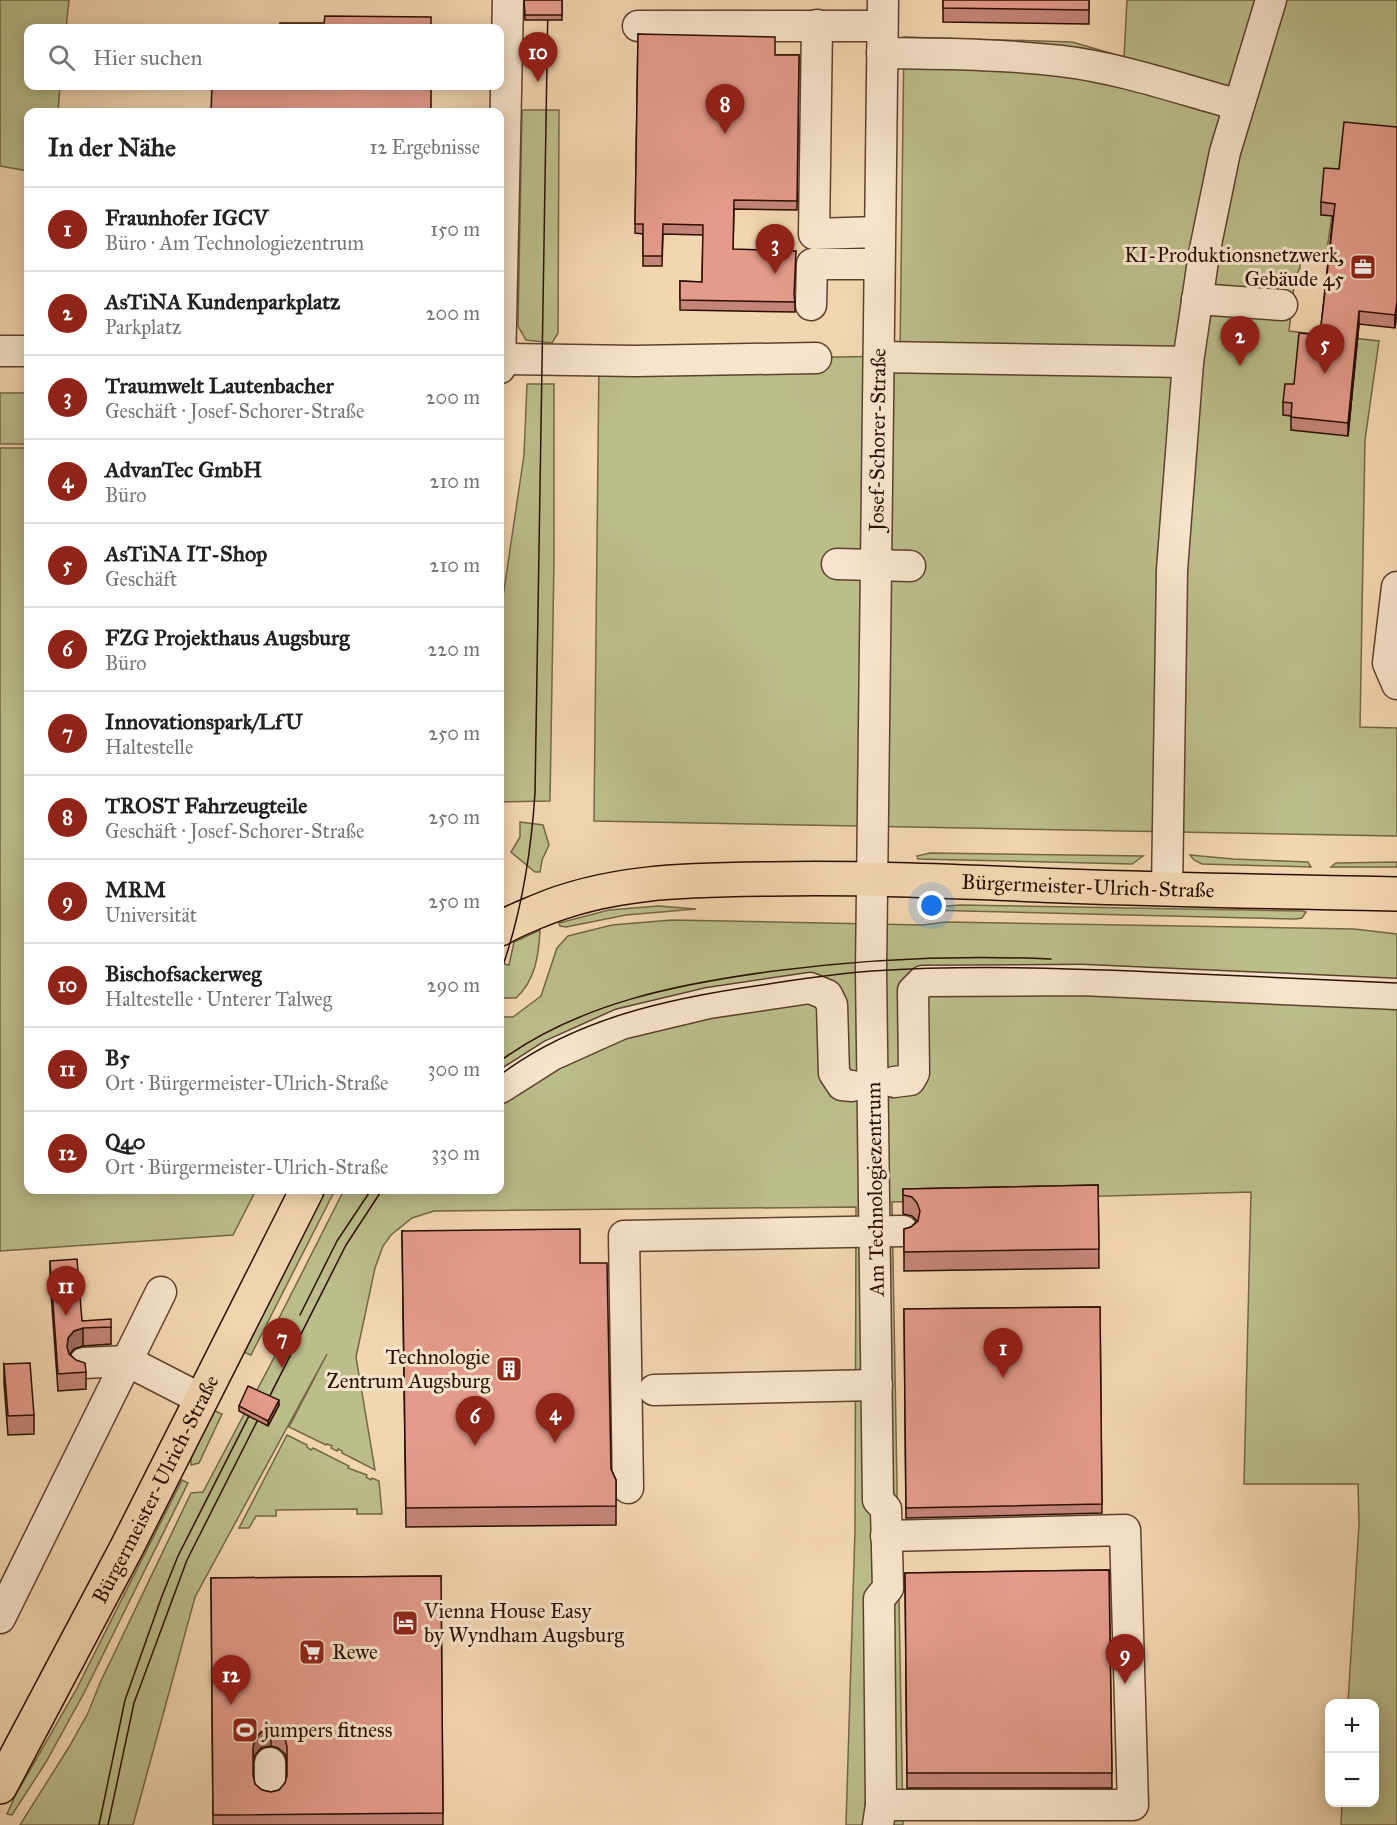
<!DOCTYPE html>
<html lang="de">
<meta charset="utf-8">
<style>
:root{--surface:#fff;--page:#f2f2f2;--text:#222;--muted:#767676;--line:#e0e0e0;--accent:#8f2418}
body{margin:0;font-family:"IM FELL Great Primer",serif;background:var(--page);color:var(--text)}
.controls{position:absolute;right:18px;bottom:18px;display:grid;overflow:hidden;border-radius:12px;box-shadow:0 3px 15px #0003}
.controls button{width:54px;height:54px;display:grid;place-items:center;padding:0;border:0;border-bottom:2px solid var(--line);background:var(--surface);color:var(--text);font:30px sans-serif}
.you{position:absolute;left:932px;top:906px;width:21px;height:21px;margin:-15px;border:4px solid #fff;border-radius:50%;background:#1a73e8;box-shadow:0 0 0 9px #1a73e833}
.badge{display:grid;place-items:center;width:39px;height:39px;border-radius:50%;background:var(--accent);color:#fff;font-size:20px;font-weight:700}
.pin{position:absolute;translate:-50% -50px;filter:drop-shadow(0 2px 3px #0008)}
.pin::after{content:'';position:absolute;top:32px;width:21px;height:18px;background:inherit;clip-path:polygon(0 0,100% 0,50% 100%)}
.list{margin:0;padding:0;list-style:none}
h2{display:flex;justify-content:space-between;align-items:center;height:78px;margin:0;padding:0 24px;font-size:26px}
h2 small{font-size:20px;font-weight:400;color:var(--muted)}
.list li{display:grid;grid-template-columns:39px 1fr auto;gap:18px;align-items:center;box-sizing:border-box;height:84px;padding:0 24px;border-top:2px solid var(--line)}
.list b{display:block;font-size:22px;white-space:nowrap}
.list p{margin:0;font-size:20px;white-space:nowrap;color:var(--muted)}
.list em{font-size:20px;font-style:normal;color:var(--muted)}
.icon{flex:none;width:33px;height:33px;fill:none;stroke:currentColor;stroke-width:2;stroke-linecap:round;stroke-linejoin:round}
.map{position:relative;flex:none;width:1397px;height:1825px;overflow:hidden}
.search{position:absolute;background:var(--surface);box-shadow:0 3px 15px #0003;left:24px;top:24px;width:480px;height:66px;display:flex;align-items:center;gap:15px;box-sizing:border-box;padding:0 21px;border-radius:12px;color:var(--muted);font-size:22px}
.panel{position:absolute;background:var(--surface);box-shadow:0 3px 15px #0003;left:24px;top:108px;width:480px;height:1086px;border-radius:12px}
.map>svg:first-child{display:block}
</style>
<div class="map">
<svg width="1397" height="1825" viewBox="0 0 1397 1825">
<rect width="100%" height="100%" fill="#f2d6b0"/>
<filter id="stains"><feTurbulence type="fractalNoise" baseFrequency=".00333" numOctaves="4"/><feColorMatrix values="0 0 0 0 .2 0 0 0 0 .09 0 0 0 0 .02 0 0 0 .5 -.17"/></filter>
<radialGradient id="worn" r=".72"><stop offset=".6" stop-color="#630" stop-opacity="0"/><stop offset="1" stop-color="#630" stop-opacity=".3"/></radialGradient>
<!-- green -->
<g fill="#bbbd8b" stroke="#746646" stroke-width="1.5">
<path d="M0,0h69l-3,28h-38v58h32l-2,26h-30v59l-28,-5z"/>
<path d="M1127,0h270v140l-53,-5 -18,121 -26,-1v13l-5,9 -6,54 90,10 -14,99 -5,287 37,1v108l-803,-15 5,-460 301,-5 4,-319 168,5 52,15z"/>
<path d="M522,110h37l-1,223 -6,10 -26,-3 -8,-14z"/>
<path d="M527,384h27v176l-4,241 -50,1v-185l24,-162z"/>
<rect x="0" y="393" width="28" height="51"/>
<path d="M0,448h28v742h228l-23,45 -233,16z"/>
<path d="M520,822l23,3 6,20 -7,15 -2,12h-5l-24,-20 9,-15z"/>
<path d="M930,853l213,3 -11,8 -214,-5 -1,-3z"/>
<path d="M1190,855l43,4 75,3 3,5 -109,-3 -8,-4z"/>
<path d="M1397,862v5h-66l5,-4z"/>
<path d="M960,905l342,6 4,1 -4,6 -7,1 -371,-9v-2z"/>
<path d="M658,906l38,3 -70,6 -60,12 -6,-1 -1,-3 50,-13z"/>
<path d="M672,920l250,5 24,-3 408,7 43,5v891h-56l1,-22 32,-1v-98l-26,-1 11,-179 -1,-40h-114l7,-292 -359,10 11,623h-57l9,-296 1,-322 -422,4 -22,7 -21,17 -8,11 -8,22 -19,89 19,113 -33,-17v-2l-4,-2 -1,2 -6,-3 1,-2 -5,-2 -1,1 -37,-18 38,-73 -132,243 -62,228h-113l49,-78 19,-34 12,-30 91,-190 12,-1 83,-157 -12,-7 70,-138h156v-173h13l28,-21 16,-48 11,-12 44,-11z"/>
<path d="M540,930c-1,25 -5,51 -24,68h-16v-35l9,2 5,-23z"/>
<path d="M325,1190h10l-84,165 -7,-3 28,-62 6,-5z"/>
<path d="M213,1410l9,4 -23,49 -8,2v-6z"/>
<path d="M287,1435l20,10v2l4,3 2,-2 36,18 -1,2 19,7 -1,2 5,3 1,-2 7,3 3,33h-25v-5l-81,1v6h-20l-7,12h-10z"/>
<path d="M182,1480l6,3 -104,210 -38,69 -34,53 -5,-1 8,-18 61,-106z"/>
</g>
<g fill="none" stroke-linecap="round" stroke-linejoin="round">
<defs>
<g id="minor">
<path d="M817,25l-3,209 65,-2"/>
<path d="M638,26h244"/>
<path d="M882,53c60,1 119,1 179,8 60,7 119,28 178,44"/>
<path d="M1197,299l85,6"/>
<path d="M811,305l1,-41h67"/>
<path d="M0,351h28"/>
<path d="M879,357l309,5"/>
<path d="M500,359l135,2 181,-3"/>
<path d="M500,368l8,-368"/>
<path d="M837,564l73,2"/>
<path d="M1397,587l-9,76 9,21"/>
<path d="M1167,890l5,-320 16,-208 16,-108 21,-102 46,-152"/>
<path d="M894,1082l16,-2 4,-7 -1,-82 10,-10 158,-1 316,14"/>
<path d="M500,1088l52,-33 69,-31 88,-21 101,-15 17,7 5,10 2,68 8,12 10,1"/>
<path d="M84,1363l43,-2 74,38"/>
<path d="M654,1390l223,-5"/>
<path d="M628,1488l-4,-252 279,-5"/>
<path d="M0,1618l161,-326"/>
<path d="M270,1763v28"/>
<path d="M881,1805h252l-8,-275 -239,6"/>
<path id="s1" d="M878,1825l3,-20 -2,-206 9,-11 -2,-79 -8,-9 -7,-529 12,-971"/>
</g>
<g id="major">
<path id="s2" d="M500,929c11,-7 24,-12 36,-17 74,-32 154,-32 233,-33 99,-2 197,3 296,7 111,4 221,6 332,8"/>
<path id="s3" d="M0,1787l127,-240 180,-357"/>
</g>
</defs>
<!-- minor casing -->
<use href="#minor" stroke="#5e412c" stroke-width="33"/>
<!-- major casing -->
<use href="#major" stroke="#2c0f00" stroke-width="36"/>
<!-- minor -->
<use href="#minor" stroke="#f7e4cc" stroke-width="30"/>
<!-- major -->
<use href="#major" stroke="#f2d6b0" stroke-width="33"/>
<!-- tram -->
<g stroke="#2c0f00" stroke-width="1.5">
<path d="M500,974c21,-58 31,-119 35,-181l13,-793"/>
<path d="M500,1061c80,-58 177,-77 274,-90 92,-12 184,-16 277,-12"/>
<path d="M500,1075c76,-57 170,-77 262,-90 37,-6 73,-11 110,-14 94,-6 187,-3 281,1 81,4 163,7 244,11"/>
<path d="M300,1315l37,-74 34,-51"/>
<path d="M99,1825l26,-125 37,-104 16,-40 79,-156"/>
<path d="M108,1825l26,-122 53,-143 159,-315 36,-55"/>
</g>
</g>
<!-- wall -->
<g fill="#c48578" stroke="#2c0f00" stroke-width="1.5" fill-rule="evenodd">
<path d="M524,0h38v20h-37z"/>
<path d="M943,0h146v24l-146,-2z"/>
<path d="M638,34l137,21h24l-2,155 -63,-1 -1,40 61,48 1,5v10l-115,-2v-29l22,1 1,-47 -40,-1 -1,32h-19v-32l-8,-1z"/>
<path d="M1397,127l-2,201 -36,-4 -11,112 -57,-6v-14l-8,-1v-13l11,-18 26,-49 13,-119 -12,-1v-13l18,-33z"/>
<path d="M1098,1185l1,83 -195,3v-42l7,-2 6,-6 -5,-5 -9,-2v-25z"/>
<path d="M402,1231l178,32 31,206 5,11v45l-210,2z"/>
<path d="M50,1261l32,60 29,6v17l-28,2 -9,3 -4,5 16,18v17l-28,2 -8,-112z"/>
<path d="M1100,1307l2,206 -196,5 -2,-209z"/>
<path d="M4,1364l30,51v19l-26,1 -4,-52z"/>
<path d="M279,1405l-11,21 -29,-15v-5z"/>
<path d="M1109,1570l3,218h-205l-2,-215z"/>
<path d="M441,1576l2,249h-230l-2,-247zM271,1746l7,2 7,6 2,9v13l-2,7 -6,7 -8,2 -9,-2 -7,-6 -2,-9v-12l2,-8 6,-7z"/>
</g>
<!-- shaded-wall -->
<g fill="#a06c61" stroke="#2c0f00" stroke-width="1.5">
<path d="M1397,301v13l-2,14v-13z"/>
<path d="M1359,311v13l-11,112v-13z"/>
<path d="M83,1328v18l-9,3 -6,7 -1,-9 1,-9 6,-7z"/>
<path d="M279,1400v5l-11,21v-5z"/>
<path d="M271,1730v16l-10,2 -6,7 -2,8v-16l2,-8 6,-7z"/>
</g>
<!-- building -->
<g fill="#e49b8b" stroke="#2c0f00" stroke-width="1.5" fill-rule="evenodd">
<path d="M524,0h38v15h-37z"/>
<path d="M943,0h146v10l-146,-2z"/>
<path d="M325,16l106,1v11h-151v-5h44z"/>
<path d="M638,34l137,3v18h24l-2,146 -63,-1 -1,49 63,2 -2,44 1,7 -115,-2v-19l22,1 1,-57 -40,-1 -1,32h-19v-32h-8z"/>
<path d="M212,86h219v26h-220z"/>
<path d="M1344,122l53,5v174l-2,14 -36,-4 -11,112 -57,-6 1,-14 -9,-1 2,-18h9l5,-51 21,2 15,-131 -14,-2 3,-34 15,1z"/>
<path d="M1098,1185l1,64 -195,3v-23l7,-2 7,-6 2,-10 -3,-8 -5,-6 -9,-2v-6z"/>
<path d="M580,1229v34h27l4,206 5,11v26l-210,2 -4,-277z"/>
<path d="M77,1259l5,62 29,-2v8l-28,1 -9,3 -6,7 -1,9 2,7 7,6 9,3 1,9 -28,2 -8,-113z"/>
<path d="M1100,1307l2,197 -196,4 -2,-199z"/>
<path d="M30,1363l4,52 -26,1 -4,-52z"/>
<path d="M248,1386l31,14 -11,21 -29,-15z"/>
<path d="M1109,1570l3,203h-205l-2,-200z"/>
<path d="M441,1576l2,237 -230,2 -2,-237zM271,1730l7,2 7,6 2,9v29l-2,7 -6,7 -8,2 -9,-2 -7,-6 -2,-9v-28l2,-8 6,-7z"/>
</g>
<!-- icons -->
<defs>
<symbol id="office-square" viewBox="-11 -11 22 22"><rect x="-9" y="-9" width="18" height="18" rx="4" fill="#8f2418" stroke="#f7e4cc"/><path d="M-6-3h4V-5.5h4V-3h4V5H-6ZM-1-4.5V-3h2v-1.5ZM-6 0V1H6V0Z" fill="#fff"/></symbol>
<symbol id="building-square" viewBox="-11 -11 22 22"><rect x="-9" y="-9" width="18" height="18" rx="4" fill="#8f2418" stroke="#f7e4cc"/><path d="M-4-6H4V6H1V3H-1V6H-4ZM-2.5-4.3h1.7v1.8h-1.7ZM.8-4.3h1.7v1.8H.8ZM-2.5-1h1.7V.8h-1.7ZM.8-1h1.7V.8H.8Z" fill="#fff"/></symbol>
<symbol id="hotel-square" viewBox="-11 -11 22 22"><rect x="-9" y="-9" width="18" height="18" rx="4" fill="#8f2418" stroke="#f7e4cc"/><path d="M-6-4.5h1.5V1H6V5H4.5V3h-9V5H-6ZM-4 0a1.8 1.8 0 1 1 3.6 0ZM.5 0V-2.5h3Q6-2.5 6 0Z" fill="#fff"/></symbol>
<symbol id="supermarket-square" viewBox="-11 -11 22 22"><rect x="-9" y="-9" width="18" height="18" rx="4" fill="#8f2418" stroke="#f7e4cc"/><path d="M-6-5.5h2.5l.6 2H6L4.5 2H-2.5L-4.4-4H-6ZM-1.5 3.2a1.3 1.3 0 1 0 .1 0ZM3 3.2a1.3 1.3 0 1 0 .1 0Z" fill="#fff"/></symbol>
<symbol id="stadium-square" viewBox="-11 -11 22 22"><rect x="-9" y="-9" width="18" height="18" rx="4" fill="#8f2418" stroke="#f7e4cc"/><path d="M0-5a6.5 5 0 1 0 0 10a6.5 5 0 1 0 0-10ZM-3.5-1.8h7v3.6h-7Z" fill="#fff"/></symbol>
</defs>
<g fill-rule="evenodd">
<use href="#office-square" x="1348" y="252" width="30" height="30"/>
<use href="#building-square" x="494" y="1354" width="30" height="30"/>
<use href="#hotel-square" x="390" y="1608" width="30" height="30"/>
<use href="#supermarket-square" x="297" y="1637" width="30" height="30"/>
<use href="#stadium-square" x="230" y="1715" width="30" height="30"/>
</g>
<g text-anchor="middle" stroke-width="6" stroke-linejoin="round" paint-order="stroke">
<!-- poi labels -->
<g font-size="21" fill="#2c0f00" stroke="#f7e4cc" text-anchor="start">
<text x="1344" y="262" text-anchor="end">KI-Produktionsnetzwerk,<tspan x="1344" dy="24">Gebäude 45</tspan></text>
<text x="490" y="1364" text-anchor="end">Technologie<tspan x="490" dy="24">Zentrum Augsburg</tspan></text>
<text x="424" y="1618">Vienna House Easy<tspan x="424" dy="24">by Wyndham Augsburg</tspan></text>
<text x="332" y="1659">Rewe</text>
<text x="264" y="1737">jumpers fitness</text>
</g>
<!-- street labels -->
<g font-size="21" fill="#2c0f00" stroke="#f7e4cc">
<text dy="7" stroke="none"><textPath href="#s1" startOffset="1392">Josef-Schorer-Straße</textPath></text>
<text dy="7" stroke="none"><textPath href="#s2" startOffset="596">Bürgermeister-Ulrich-Straße</textPath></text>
<text transform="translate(875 1189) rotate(-91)" y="7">Am Technologiezentrum</text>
<text dy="7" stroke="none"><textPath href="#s3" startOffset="336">Bürgermeister-Ulrich-Straße</textPath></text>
</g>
</g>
<rect width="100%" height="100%" filter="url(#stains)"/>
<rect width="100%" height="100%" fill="url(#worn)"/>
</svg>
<div class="controls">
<button>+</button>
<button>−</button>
</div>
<div class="you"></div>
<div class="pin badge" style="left:1003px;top:1378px">1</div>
<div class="pin badge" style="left:1240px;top:366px">2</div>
<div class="pin badge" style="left:775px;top:274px">3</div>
<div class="pin badge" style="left:555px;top:1443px">4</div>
<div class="pin badge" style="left:1325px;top:374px">5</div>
<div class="pin badge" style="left:475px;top:1446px">6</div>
<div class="pin badge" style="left:282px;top:1368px">7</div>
<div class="pin badge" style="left:725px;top:134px">8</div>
<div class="pin badge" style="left:1125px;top:1684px">9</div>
<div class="pin badge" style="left:538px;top:82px">10</div>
<div class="pin badge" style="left:66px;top:1316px">11</div>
<div class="pin badge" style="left:231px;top:1705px">12</div>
<div class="search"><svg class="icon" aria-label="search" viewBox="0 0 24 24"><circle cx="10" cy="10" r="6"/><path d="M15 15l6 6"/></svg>Hier suchen</div>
<section class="panel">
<h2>In der Nähe<small>12 Ergebnisse</small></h2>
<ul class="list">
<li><span class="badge">1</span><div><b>Fraunhofer IGCV</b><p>Büro · Am Technologiezentrum</p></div><em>150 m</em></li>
<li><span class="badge">2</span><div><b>AsTiNA Kundenparkplatz</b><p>Parkplatz</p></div><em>200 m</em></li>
<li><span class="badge">3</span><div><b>Traumwelt Lautenbacher</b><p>Geschäft · Josef-Schorer-Straße</p></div><em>200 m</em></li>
<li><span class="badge">4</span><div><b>AdvanTec GmbH</b><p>Büro</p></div><em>210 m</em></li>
<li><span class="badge">5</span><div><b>AsTiNA IT-Shop</b><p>Geschäft</p></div><em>210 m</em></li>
<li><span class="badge">6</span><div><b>FZG Projekthaus Augsburg</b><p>Büro</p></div><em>220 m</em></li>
<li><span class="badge">7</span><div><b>Innovationspark/LfU</b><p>Haltestelle</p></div><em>250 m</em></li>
<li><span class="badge">8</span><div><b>TROST Fahrzeugteile</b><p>Geschäft · Josef-Schorer-Straße</p></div><em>250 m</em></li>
<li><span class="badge">9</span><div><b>MRM</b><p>Universität</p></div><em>250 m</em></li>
<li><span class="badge">10</span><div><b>Bischofsackerweg</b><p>Haltestelle · Unterer Talweg</p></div><em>290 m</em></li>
<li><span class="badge">11</span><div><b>B5</b><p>Ort · Bürgermeister-Ulrich-Straße</p></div><em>300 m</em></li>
<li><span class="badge">12</span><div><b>Q40</b><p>Ort · Bürgermeister-Ulrich-Straße</p></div><em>330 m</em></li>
</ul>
</section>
</div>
